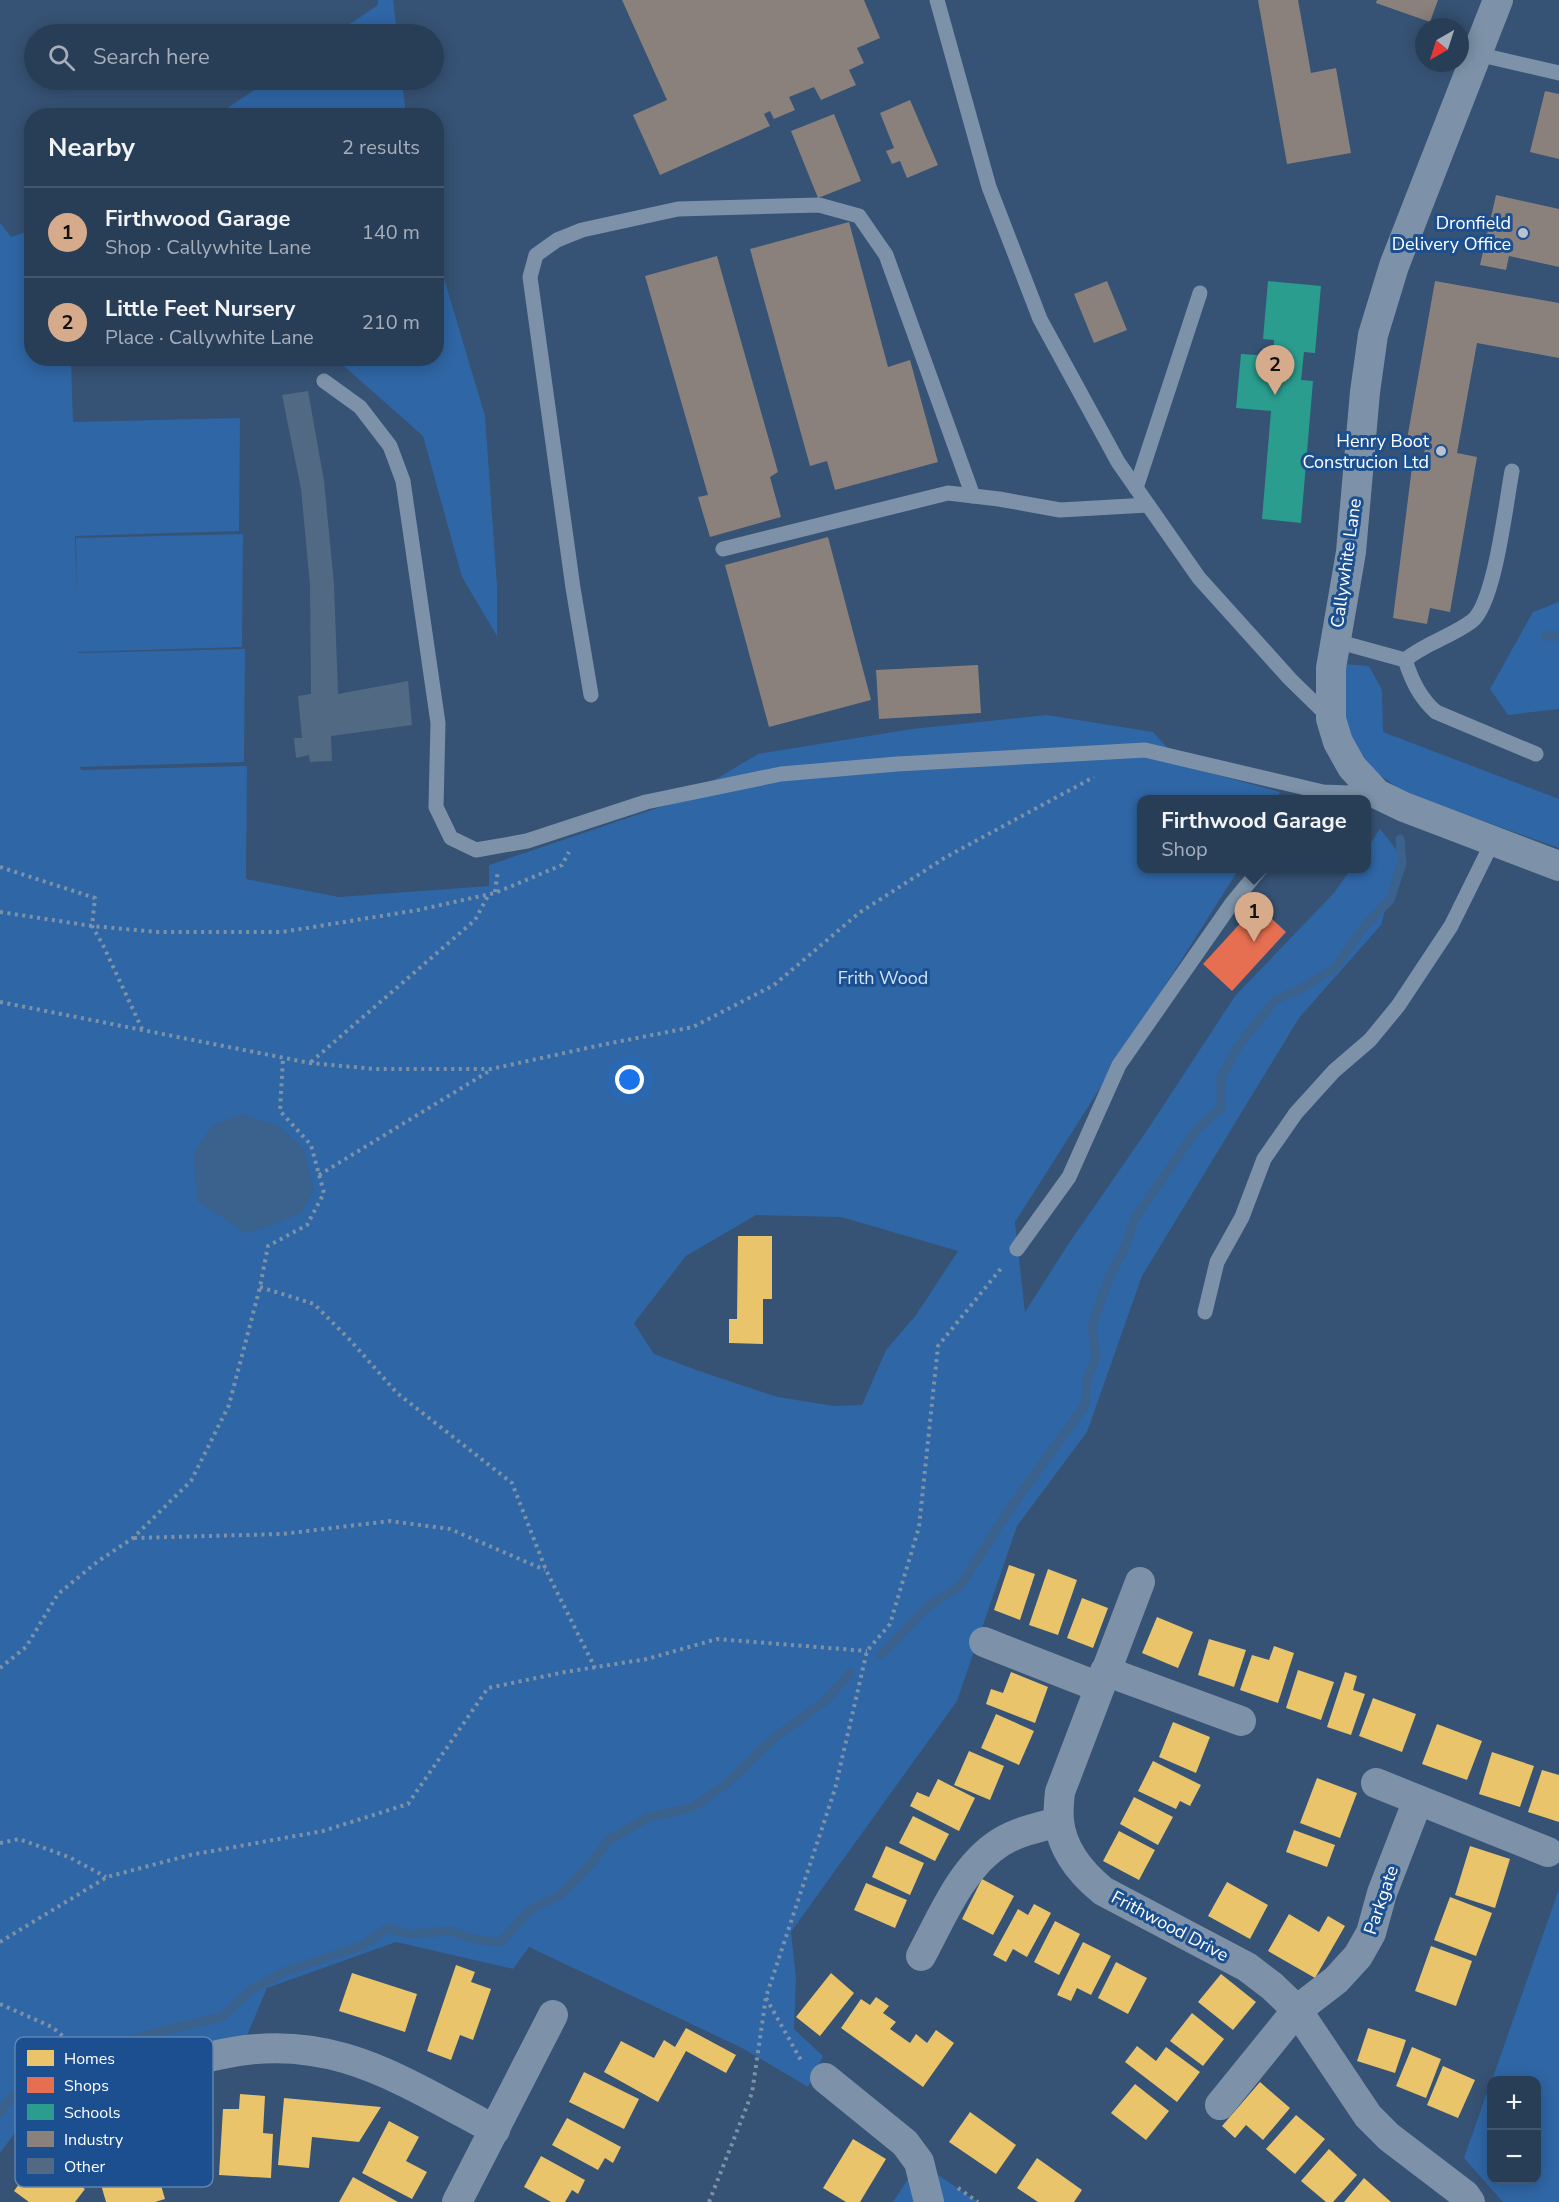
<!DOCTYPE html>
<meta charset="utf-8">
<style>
:root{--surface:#283e57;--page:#30455d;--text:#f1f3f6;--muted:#a5aeba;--line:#44576d;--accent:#d6ab8b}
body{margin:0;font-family:"Nunito Sans",sans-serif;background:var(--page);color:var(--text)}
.controls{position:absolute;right:18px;bottom:18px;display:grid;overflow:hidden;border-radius:12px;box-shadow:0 3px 15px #0003}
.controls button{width:54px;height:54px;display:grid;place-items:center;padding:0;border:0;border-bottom:2px solid var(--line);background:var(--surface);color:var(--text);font:30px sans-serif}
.compass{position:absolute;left:1415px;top:18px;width:54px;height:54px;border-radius:50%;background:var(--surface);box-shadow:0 3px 15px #0003;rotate:219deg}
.you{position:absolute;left:630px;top:1080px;width:21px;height:21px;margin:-15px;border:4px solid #fff;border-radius:50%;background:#1a73e8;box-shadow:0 0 0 9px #1a73e833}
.badge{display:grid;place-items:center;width:39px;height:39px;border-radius:50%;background:var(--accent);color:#111;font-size:20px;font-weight:700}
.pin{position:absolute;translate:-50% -50px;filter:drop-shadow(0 2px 3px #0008)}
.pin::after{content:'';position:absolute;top:32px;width:21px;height:18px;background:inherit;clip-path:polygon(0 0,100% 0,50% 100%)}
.popup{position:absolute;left:1137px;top:795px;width:234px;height:78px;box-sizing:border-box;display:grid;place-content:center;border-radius:12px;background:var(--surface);filter:drop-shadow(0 2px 4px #0005);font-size:20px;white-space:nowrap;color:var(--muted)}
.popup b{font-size:22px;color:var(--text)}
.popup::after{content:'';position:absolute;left:50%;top:100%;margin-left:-12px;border:12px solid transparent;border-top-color:var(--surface)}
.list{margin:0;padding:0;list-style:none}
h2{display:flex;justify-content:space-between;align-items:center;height:78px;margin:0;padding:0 24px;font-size:26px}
h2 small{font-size:20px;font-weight:400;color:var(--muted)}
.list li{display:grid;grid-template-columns:39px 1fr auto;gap:18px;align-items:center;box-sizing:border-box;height:90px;padding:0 24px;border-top:2px solid var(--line)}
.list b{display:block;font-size:22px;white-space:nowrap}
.list p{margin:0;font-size:20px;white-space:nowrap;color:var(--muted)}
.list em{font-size:20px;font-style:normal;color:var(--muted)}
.icon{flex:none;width:33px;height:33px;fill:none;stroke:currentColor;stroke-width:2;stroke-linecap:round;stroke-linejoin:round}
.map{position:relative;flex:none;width:1559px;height:2202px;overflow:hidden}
.search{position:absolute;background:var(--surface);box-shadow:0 3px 15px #0003;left:24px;top:24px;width:420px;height:66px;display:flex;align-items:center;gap:15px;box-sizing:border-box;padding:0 21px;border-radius:33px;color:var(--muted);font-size:22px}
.panel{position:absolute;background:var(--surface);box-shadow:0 3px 15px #0003;left:24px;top:108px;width:420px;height:258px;border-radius:24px}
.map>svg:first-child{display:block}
</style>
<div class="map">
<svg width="1559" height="2202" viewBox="0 0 1559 2202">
<rect width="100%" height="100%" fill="#365274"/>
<!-- green -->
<g fill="#2f66a5" fill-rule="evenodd">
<path d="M378,0h15l4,34h-62l43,-29z"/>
<path d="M269,80h133l4,35h-189z"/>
<path d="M0,223l11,14 20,-7 1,128 39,1 2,63 167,-4 -1,113 -164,5 2,60 -1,-58 167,-4 -1,113 -164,5v1l167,-4 -1,113 -164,5 1,3 166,-4 -1,113 93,18 150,-11v-21l192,-65 77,-46 154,-25 135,-14 106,17 31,34 96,26 -4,7 -134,1v68l97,1 -224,353 10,90 44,-69 79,-114 87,-133 98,-102 18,-25 15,-1 1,-20 13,-19 20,25 -19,71 -82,93 -157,258 -55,156 -70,94 -60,175 -166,231 5,46 -2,51 29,27 -15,31 -66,-39 -213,-101 -16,22 -117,-27 -129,46 -21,50 -148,38 -41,1 -57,76zM756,1215l85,2 117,34 -42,64 -30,35 -24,55 -28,1 -56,-9 -79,-26 -45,-17 -20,-31 52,-67z"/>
<path d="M437,255l48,161 12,170v50l-35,-59 -39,-141 -87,-77 100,-1z"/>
<path d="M1559,602v107l-51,6 -18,-26 43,-77z"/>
<path d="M1343,664l26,2 13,24 1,42 176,67v49l-154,-55 -35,-25 -31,-41z"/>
<path d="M1559,1889v313h-56l-39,-44 27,-77 1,99h44v-100h-44z"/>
<path d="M919,2162l59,40h-85z"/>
</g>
<!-- water -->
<path fill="#3b618d" d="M241,1114l38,12 25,23 10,41 -13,23 -30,13 -25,7 -49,-32 -3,-48 18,-27z"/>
<!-- homes -->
<g fill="#e9c46a">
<path d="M738,1236h34v63h-9v45l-34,-1v-24h8z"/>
<path d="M1009,1565l26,9 -15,46 -26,-10z"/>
<path d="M1048,1569l29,11 -19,55 -29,-10z"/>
<path d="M1082,1598l26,10 -15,40 -26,-10z"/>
<path d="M1157,1617l36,15 -15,36 -36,-15z"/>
<path d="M1209,1639l37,11 -12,37 -36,-12z"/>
<path d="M1274,1646l20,7 -16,50 -38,-13 12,-35 17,5z"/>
<path d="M1298,1670l36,12 -13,38 -35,-12z"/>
<path d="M1011,1672l37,15 -13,36 -49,-19 5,-15 12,4z"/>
<path d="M1345,1672l12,4 -4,14 12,4 -14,41 -24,-8z"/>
<path d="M1373,1698l43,16 -14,38 -43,-16z"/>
<path d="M996,1714l38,17 -15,34 -38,-17z"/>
<path d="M1173,1722l37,15 -14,36 -37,-16z"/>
<path d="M1437,1724l45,17 -15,39 -45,-16z"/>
<path d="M969,1751l35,15 -14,34 -36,-15z"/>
<path d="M1492,1752l42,14 -14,41 -41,-13z"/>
<path d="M1153,1761l48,24 -11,21 -10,-5 -4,8 -38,-18z"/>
<path d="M1542,1770l17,5v47l-31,-10z"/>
<path d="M1317,1778l40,15 -17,45 -40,-15z"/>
<path d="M938,1779l37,19 -16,33 -49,-25 7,-14 12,5z"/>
<path d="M1134,1797l39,20 -15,28 -38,-21z"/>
<path d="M913,1816l36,18 -14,27 -36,-18z"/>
<path d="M1294,1830l41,15 -8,22 -41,-15z"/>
<path d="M1119,1831l36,19 -16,30 -36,-19z"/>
<path d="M886,1846l38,17 -14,32 -38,-18z"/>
<path d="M1470,1846l40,13 -15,49 -40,-13z"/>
<path d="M982,1879l32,17 -21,39 -31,-16z"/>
<path d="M1227,1882l41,23 -18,34 -42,-23z"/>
<path d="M866,1883l41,17 -12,28 -41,-18z"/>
<path d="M1450,1897l42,16 -16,43 -42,-16z"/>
<path d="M1034,1904l17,9 -24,44 -14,-8 -7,13 -13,-7 25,-46 10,6z"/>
<path d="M1289,1914l30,18 9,-16 17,10 -30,52 -47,-27z"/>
<path d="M1055,1921l25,13 -21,41 -25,-13z"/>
<path d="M1083,1942l28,14 -20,39 -14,-7 -6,13 -14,-6z"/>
<path d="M1431,1946l41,15 -16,45 -41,-15z"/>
<path d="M1116,1962l31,16 -19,36 -30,-16z"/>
<path d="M456,1965l19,7 -4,10 20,7 -18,51 -13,-5 -9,25 -24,-9z"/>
<path d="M352,1973l65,21 -12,38 -66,-21z"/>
<path d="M831,1973l23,20 -34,43 -24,-19z"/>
<path d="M1221,1974l35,28 -23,28 -35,-28z"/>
<path d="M876,1997l13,9 -6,7 13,9 -6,7 20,14 6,-9 11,9 9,-13 18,13 -31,44 -82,-59 20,-29 9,6z"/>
<path d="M1192,2013l32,26 -21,27 -33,-25z"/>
<path d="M686,2028l50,27 -10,18 -40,-22 -28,51 -54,-30 17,-31 33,17 10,-18 11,7z"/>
<path d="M1368,2028l38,12 -11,33 -38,-12z"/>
<path d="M1137,2046l19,15 10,-14 34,25 -23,30 -52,-40z"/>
<path d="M1412,2047l29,12 -15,39 -30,-12z"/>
<path d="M1443,2066l32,14 -17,38 -31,-13z"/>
<path d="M584,2072l55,27 -15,30 -55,-27z"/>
<path d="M1260,2082l30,26 -27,32 -17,-15 -11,13 -13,-12z"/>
<path d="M1135,2084l34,27 -23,29 -35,-27z"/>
<path d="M240,2094l25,2 -2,37 10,1 -2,44 -52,-3 4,-66h16z"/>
<path d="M284,2098l97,9 -22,35 -47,-5 -3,31 -31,-3z"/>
<path d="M970,2112l46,33 -20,29 -47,-32z"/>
<path d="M1296,2115l29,24 -30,35 -29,-25z"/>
<path d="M567,2118l54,29 -8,16 -8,-5 -7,12 -46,-25z"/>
<path d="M389,2121l30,16 -13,24 21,11 -15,27 -50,-26z"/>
<path d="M204,2123l2,41h-12l1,16 -25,2 -3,-57z"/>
<path d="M853,2139l33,20 -26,43h-14l-23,-14z"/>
<path d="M132,2146l4,13 16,-5 13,45 -10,3h-49l-13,-45z"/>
<path d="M46,2147l16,12 -7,9 30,21 -10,13h-46l-15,-11z"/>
<path d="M1329,2149l28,26 -24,27h-7l-25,-21z"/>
<path d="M541,2156l44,24 -7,14 -6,-4 -7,12h-14l-27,-15z"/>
<path d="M1037,2158l45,32 -8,12h-36l-21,-14z"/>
<path d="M353,2177l45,25h-59z"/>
<path d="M1364,2178l27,24h-47z"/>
</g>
<!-- shops -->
<path fill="#e76f51" d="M1257,905l29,27 -54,59 -29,-27z"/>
<!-- schools -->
<path fill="#2a9d8f" d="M1268,281l53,5 -6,67 -11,-1 -3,28 12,1 -12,142 -39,-4 9,-108 -35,-3 5,-54 32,2 1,-16 -11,-1z"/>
<!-- industry -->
<g fill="#8a817c">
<path d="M622,0h242l16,38 -23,10 7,15 -15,7 7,15 -35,15 -7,-13 -25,10 6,13 -21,9 -4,-8 -6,3 6,12 -110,49 -27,-60 34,-15z"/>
<path d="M1258,0h40l13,73 25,-5 15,85 -64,11z"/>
<path d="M1377,0h61l-8,22 -54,-19z"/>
<path d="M1545,91l14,3v65l-29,-7z"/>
<path d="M910,100l28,65 -31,13 -7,-17 -8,3 -6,-13 8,-3 -14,-35z"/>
<path d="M834,114l27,67 -43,17 -27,-67z"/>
<path d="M1496,195l63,14v58l-50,-11 -3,14 -26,-5z"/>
<path d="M849,222l39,145 22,-7 28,102 -103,28 -8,-29 -17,5 -60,-217z"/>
<path d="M717,256l61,216 -8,5 11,40 -71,20 -12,-40 10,-2 -63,-219z"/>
<path d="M1107,281l20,49 -33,13 -20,-49z"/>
<path d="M1435,281l124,22v55l-82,-15 -20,110 20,4 -27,155 -20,-4 -3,16 -34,-6 19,-151h9l4,-19 -19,-3z"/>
<path d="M828,537l43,163 -102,27 -44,-162z"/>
<path d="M978,665l3,48 -102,6 -3,-49z"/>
</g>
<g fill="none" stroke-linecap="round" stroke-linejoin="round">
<!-- stream -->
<g stroke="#3b618d" stroke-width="9">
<path d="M1546,636h13"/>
<path d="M881,1655l47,-49 32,-20 51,-79 74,-102 2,-26 9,-22 -4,-32 18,-50 14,-25 11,-32 62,-89 24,-21v-31l18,-32 35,-44 24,-11 37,-22 29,-41 26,-27 12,-37 -2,-24"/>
<path d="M0,2113l10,-15 32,-20 58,-29 61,-18 61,-14 29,-27 33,-18 77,-26 27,-18 20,6 42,-3 28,9 23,2 29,-32 30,-15 28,-28 21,-27 39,-23 43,-9 33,-22 50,-48 50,-36 26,-29"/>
</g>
</g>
<!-- building -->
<path fill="#526984" d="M308,391l16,90 10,103 4,110 70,-13 4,44 -81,11 1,25 -22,1 -1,-7 -13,3 -2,-20h8l-4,-42 13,-2 -1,-109 -9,-96 -19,-94z"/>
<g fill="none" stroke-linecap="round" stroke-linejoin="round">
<!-- path -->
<g stroke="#7d92a8" stroke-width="4" stroke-dasharray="3 4.5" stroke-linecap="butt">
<path d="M0,867l95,31 -3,28 11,19 39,84"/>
<path d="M495,892l3,-22"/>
<path d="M0,912l92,14 66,6h124l136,-22 77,-17 67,-28 7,-13"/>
<path d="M0,1002l310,61 65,6h116l110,-24 92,-18 81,-42 85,-72 87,-56 148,-80"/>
<path d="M311,1062l164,-142 14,-26"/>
<path d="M319,1175l172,-105"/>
<path d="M260,1287l54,17 36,36 47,53 115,90 34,87 49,98"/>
<path d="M134,1538l148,-4 108,-13 60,8 95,41"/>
<path d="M0,1668l26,-21 32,-53 39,-32 36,-24 58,-57 38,-76 31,-118 8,-41 39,-21 17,-32 -13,-48 -31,-34 3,-52"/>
<path d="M0,1843l19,-4 50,18 37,20"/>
<path d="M0,1942l107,-65 83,-22 133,-24 85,-27 80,-116 77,-16 82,-13 70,-20 150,12"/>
<path d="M766,1998l36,64"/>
<path d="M0,2004l52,23 40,34"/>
<path d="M958,2188l20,14"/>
<path d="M709,2202l43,-109 14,-96 69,-208 32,-138 23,-27 29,-97 19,-181 65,-80"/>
</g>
<!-- lane -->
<g stroke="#7d92a8" stroke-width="15">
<path d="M937,0l52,187 51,132 78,143 81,116 91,101 41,40"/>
<path d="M1477,54l82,19"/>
<path d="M324,381l36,26 30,39 13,35 35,242 -2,84 15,31 25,12 51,-9 119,-39 135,-28 116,-10 248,-14 178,42 25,1 21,-7"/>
<path d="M1136,488l64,-195"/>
<path d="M723,549l225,-56 51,6 61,11 88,-5"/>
<path d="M1336,641l69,19c7,21 15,38 31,52l100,42"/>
<path d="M1405,660c20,-17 46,-23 67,-39 23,-18 34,-119 40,-150"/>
<path d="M591,695l-18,-107 -43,-311 6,-22 21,-15 25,-10 96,-21 141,-4 40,11 27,39 87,241"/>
<path d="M1017,1249l52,-72 50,-112 113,-162 29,-35"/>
<path d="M1205,1312l12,-50 25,-45 22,-58 32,-46 38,-42 36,-31 28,-34 53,-80 42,-85"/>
</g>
<!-- street -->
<g stroke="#7d92a8" stroke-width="30">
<path d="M1498,0l-104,266 -21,69 -8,57 -14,160 -20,116v51l7,23 14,25 25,27 27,13 155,59"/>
<path d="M1140,1582l-80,210c-1,9 -2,19 -1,29 3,29 22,52 44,70l144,76 25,19 25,24 71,106 21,21 76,58 5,7"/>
<path d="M984,1642l115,45"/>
<path d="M1105,1671l136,50"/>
<path d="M1376,1783l172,69"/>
<path d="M921,1956c21,-39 41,-90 80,-114 18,-11 39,-15 58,-20"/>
<path d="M825,2078l80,65 14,19 10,40"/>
<path d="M86,2092c44,0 85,-25 127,-36 114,-28 186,23 282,74"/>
<path d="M105,2092l2,28"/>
<path d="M1220,2105l77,-95 39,-30 22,-24 13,-23 11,-40 36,-93"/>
<path d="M457,2202l96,-187"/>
</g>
</g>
<!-- markers -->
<g fill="#b9c2ce" stroke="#1b4f8f" stroke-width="2">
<circle cx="1523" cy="233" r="6"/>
<circle cx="1441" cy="451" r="6"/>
</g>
<g text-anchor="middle" stroke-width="6" stroke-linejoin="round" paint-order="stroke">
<!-- poi labels -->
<g font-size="18" fill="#fff" stroke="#1b4f8f" text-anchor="end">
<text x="1511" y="229">Dronfield<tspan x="1511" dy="21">Delivery Office</tspan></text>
<text x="1429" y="447">Henry Boot<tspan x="1429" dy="21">Construcion Ltd</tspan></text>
</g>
<!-- street labels -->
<g font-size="18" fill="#fff" stroke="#1b4f8f">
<text transform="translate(1346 563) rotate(-82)" y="6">Callywhite Lane</text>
<text transform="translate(1381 1900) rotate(-71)" y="6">Parkgate</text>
<text transform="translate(1170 1926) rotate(28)" y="6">Frithwood Drive</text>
</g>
<!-- park labels -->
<g font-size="18" fill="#cfe3fa" stroke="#1b4f8f">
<text x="883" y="984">Frith Wood</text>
</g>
</g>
<!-- legend -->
<rect x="15" y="2037" width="198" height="150" rx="9" fill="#1b4f8f" stroke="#5f84b1" stroke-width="1.5"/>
<rect x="27" y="2050" width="27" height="16" fill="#e9c46a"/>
<rect x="27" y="2077" width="27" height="16" fill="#e76f51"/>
<rect x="27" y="2104" width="27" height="16" fill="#2a9d8f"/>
<rect x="27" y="2131" width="27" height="16" fill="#8a817c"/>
<rect x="27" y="2158" width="27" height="16" fill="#526984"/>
<g font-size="16" fill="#fff">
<text x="64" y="2064">Homes</text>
<text x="64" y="2091">Shops</text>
<text x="64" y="2118">Schools</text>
<text x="64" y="2145">Industry</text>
<text x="64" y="2172">Other</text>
</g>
</svg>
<div class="controls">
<button>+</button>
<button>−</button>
</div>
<svg class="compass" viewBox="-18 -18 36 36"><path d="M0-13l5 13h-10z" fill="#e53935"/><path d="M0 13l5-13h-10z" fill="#a5aeba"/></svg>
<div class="you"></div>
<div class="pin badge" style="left:1254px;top:942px">1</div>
<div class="popup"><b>Firthwood Garage</b>Shop</div>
<div class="pin badge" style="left:1275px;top:395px">2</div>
<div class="search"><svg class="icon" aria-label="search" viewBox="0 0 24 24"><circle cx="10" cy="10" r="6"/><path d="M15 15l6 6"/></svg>Search here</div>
<section class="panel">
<h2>Nearby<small>2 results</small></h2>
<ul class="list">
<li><span class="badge">1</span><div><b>Firthwood Garage</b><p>Shop · Callywhite Lane</p></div><em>140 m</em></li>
<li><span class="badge">2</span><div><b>Little Feet Nursery</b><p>Place · Callywhite Lane</p></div><em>210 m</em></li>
</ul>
</section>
</div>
